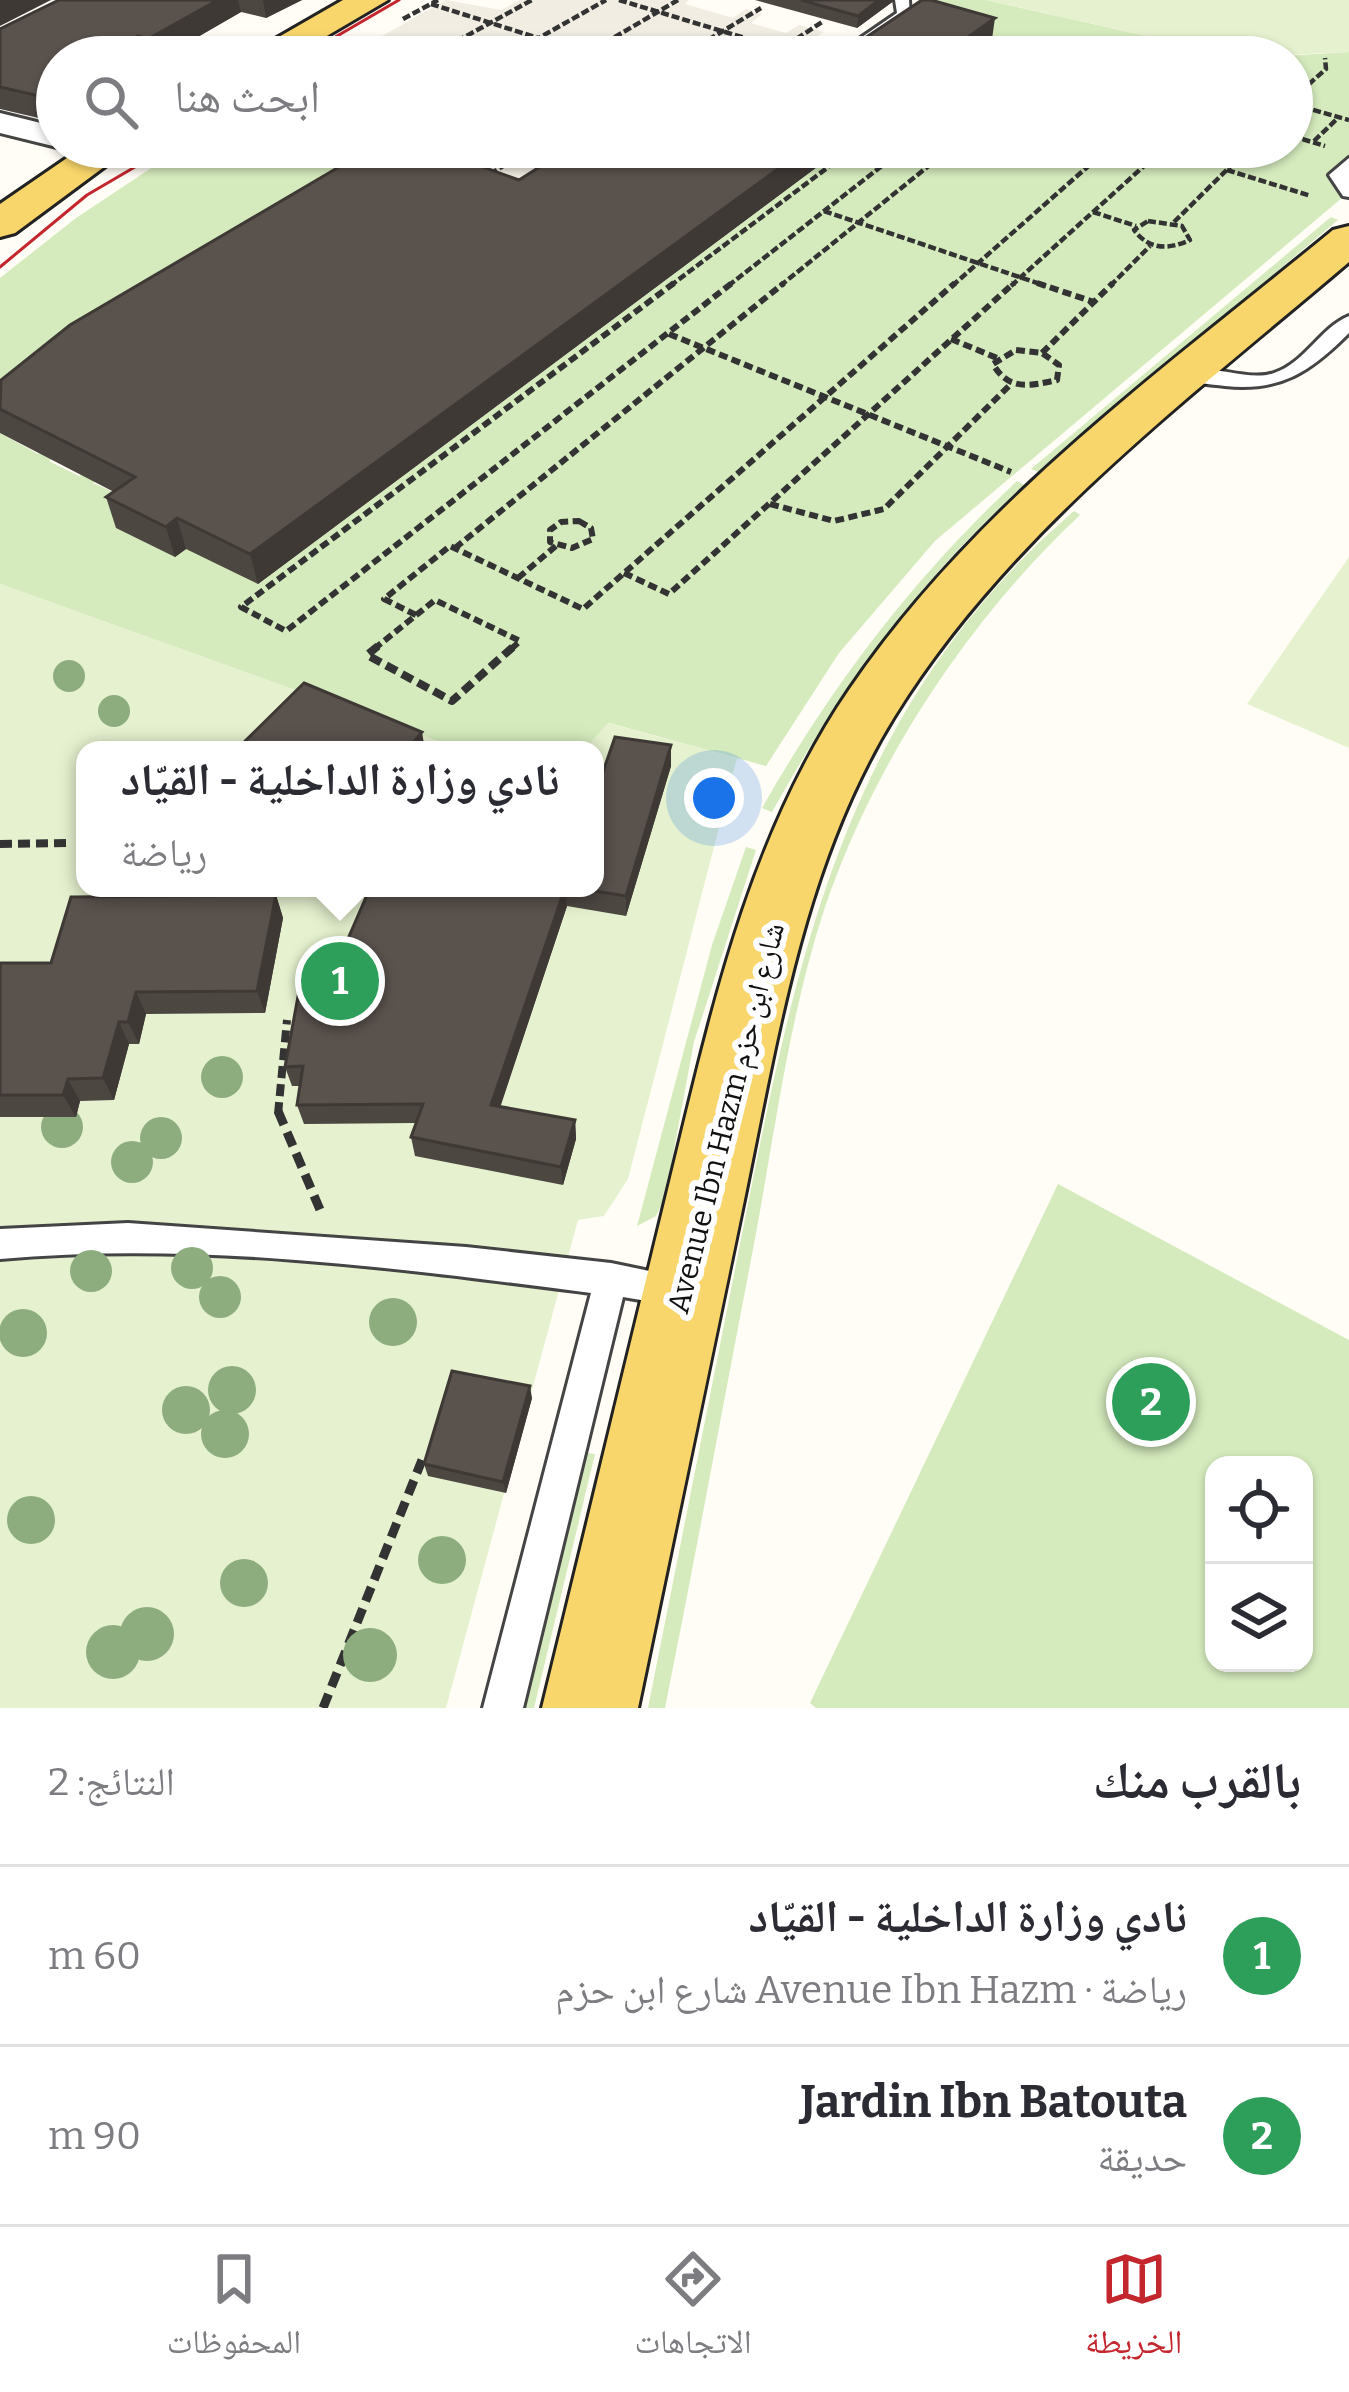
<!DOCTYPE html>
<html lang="ar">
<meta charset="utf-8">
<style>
:root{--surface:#fff;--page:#f7f7f7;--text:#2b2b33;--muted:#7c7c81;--line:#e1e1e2;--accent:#c4262e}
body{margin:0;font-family:Bitter,"Noto Naskh Arabic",serif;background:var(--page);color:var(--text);direction:rtl}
.controls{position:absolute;right:36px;bottom:36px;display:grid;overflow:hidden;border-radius:24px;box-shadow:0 3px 9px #0004}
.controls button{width:108px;height:108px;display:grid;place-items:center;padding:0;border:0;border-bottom:3px solid var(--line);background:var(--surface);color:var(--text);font:60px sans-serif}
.you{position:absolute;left:714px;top:798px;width:42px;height:42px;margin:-30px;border:9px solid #fff;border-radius:50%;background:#1a73e8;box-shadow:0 0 0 18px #1a73e833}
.badge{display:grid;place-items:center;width:78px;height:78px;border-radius:50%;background:var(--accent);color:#fff;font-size:39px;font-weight:700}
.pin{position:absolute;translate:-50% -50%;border:6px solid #fff;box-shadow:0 3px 12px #0006}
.popup{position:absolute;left:76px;top:741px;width:528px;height:156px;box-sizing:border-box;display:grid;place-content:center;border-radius:24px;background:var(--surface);filter:drop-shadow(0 3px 9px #0005);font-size:39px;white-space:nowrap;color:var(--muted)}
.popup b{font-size:45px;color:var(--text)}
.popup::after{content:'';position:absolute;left:50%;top:100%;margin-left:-24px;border:24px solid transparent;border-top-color:var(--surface)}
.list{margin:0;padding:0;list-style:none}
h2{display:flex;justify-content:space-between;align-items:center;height:156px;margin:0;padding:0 48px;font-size:51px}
h2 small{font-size:39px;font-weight:400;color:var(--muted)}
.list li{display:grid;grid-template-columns:78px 1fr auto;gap:36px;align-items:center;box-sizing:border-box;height:180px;padding:0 48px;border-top:3px solid var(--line)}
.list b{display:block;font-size:45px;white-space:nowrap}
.list p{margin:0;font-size:39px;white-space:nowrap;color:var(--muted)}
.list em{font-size:39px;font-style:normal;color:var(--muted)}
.icon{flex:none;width:66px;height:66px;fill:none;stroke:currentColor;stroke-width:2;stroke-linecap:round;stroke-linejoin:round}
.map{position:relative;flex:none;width:1349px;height:1708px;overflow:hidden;direction:ltr}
.search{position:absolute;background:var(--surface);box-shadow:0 3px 9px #0004;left:36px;right:36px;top:36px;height:132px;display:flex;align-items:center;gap:30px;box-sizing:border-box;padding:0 42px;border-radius:66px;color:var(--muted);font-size:45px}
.sheet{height:516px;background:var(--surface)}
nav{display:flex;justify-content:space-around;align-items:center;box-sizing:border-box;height:168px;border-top:3px solid var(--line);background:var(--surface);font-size:33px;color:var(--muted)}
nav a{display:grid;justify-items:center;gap:6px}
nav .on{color:var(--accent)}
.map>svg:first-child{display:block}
</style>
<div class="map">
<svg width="1349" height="1708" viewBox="0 0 1349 1708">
<rect width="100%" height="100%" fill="#fffdf5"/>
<!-- green -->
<g fill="#d5ebbd" fill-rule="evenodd">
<path d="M922,0h64l255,57h-273z"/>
<path d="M1349,52v140l-414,349 -96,112 -73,113 -157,-43 -25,27h-122l-462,-166v-151l38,21 15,-10 12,6 -16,11 30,15 17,-11 12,6 -15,12 114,51 51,50 586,-437h448v-90h-28z"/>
<path d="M183,147h194l-377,282v-151l76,-60z"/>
<path d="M1331,217l7,3 -299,252 -8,-3z"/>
<path d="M1017,481l7,4c-105,95 -183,203 -252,327l-10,-4c70,-123 151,-230 255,-327z"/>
<path d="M1074,511l6,4c-112,105 -205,246 -255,392 -36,109 -50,225 -71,337 -30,155 -58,310 -89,464h-17c30,-151 60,-302 90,-454 57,-286 101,-541 336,-743z"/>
<path d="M746,847l10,3 -62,192 -29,156 -9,18 -19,10 75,-281z"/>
<path d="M1058,1184l291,156v368h-533l-6,-5zM1304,1465v198h-90v-198z"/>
<path d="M580,1452l15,2 -61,254h-17z"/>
</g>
<!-- pitch -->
<g fill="#e6f2cf">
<path d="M986,0h363v52l-108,5z"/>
<path d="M1349,557v191l-102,-44z"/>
<path d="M0,584l462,166h-377v138h510v-138h-11l24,-27 129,35 -109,421 -24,37 -26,4 -132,488h-446z"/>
</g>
<!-- plaza -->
<g fill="#f1ede2">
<path d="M446,0l55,10 19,-10h169l-4,4 48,14 13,-9 16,5 -11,9 35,10 13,-8 25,7 -39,25h-38l-36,-11 -17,11h-148l-18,-6 -11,6h-172z"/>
<path d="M377,147h169l-19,13 37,14 27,-19 -24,-8h50l-81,52z"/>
</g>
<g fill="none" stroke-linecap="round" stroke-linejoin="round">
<defs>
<g id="lane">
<path d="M895,0h14l1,18 -51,34h-10v-6l48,-33z"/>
<path d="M1349,158v39l-6,-1 -14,-21z"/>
<path d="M1349,316v17c-38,38 -68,59 -124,53 -15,-2 -32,-2 -44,-11 22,-16 65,8 93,-2 31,-10 46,-45 75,-57z"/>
<path d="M128,1223l338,24 145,16 77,16 5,11 -5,11 -12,5 -53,-9 -100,411h-40l108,-415c-194,-25 -396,-52 -591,-34v-30z"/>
</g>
<path id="street" d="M0,113l57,14v20l-57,-14z"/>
<g id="primary">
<path d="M343,0h45l-97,57h-47z"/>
<path d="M83,147h48l-116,86 -15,4v-33z"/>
<path d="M1349,226v36c-162,138 -341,271 -455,455 -90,146 -116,318 -150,483 -35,170 -71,339 -106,508h-96c41,-167 81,-334 122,-502 44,-178 80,-362 185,-516 126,-186 314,-320 484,-460z"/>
</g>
</defs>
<!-- lane casing -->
<use href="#lane" stroke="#444" stroke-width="6"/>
<!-- street casing -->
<use href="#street" stroke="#444" stroke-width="6"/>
<!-- primary casing -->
<use href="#primary" stroke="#222" stroke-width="6"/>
<!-- path-far3 -->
<g stroke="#333" stroke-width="4.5" stroke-dasharray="8 3" stroke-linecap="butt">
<path d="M619,0l189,57"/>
<path d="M431,4l167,53"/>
<path d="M403,19l35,-19"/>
<path d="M358,45l35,12"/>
<path d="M586,54l92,-54"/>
<path d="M428,57l104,-57"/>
<path d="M505,57l101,-57"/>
<path d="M680,57l81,-49"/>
<path d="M769,57l53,-35"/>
<path d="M1021,57c49,-23 99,-19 149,0"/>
<path d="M1076,57h47"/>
<path d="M1292,99l34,-30 -1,-11"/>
<path d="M1292,104l57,16"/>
<path d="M1292,136l33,10"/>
<path d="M1314,141l24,-23"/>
<path d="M1174,147l59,17"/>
<path d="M1227,170l84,26"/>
<path d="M490,174l44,-27"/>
<path d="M824,211l222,75"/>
<path d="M1093,212l43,14"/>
<path d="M1148,221l34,5 8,14c-22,10 -41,10 -56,-10z"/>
<path d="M1174,222l76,-75"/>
<path d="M670,286l185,-139"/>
<path d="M728,286l178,-139"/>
<path d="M780,286l172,-139"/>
<path d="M952,286l158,-139"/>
<path d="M1011,286l154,-139"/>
<path d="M1110,286l40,-40"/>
</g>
<!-- path-far2 -->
<g stroke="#333" stroke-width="6" stroke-dasharray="9 4.5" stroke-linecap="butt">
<path d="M674,283l-433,324 45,24 446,-348"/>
<path d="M1037,283l57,19"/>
<path d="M669,334l342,138"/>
<path d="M951,339l46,19"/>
<path d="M1016,350l26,3 17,12 -2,15c-27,6 -49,11 -64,-16z"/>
<path d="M1042,353l71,-70"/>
<path d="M770,504l64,17 50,-12 127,-125"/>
<path d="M579,521l12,7 2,11 -21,9 -22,-6v-12l11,-8z"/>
<path d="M455,548l329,-265"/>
<path d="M624,573l45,21 345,-311"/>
<path d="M518,578l39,-33"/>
<path d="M416,615l-32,-16 66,-53 133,63 372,-326"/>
<path d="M374,649l61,-49 85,41 -9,8"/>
</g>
<!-- path-far1 -->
<g stroke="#333" stroke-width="8" stroke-dasharray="12 6" stroke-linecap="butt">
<path d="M378,646l-11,9 85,46 62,-55"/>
<path d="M0,844l71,-1"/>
<path d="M278,1114l9,-94"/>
</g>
<!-- path -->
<g stroke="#333" stroke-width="9" stroke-dasharray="15 8" stroke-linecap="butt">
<path d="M278,1111l43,101"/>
<path d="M323,1708l99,-248"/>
</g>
<!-- lane -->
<use href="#lane" fill="#fff" fill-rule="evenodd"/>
<!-- street -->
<use href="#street" fill="#fff" fill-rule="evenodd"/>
<!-- primary -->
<use href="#primary" fill="#f9d66b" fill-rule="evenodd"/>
<!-- tram -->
<g stroke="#c4262e" stroke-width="3">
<path d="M301,57l98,-57"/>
<path d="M0,267l87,-72 82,-48"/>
</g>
</g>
<!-- trees -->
<g fill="#8dad7f">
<circle cx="69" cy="676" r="16"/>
<circle cx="114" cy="711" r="16"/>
<circle cx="222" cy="1077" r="21"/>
<circle cx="62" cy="1127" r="21"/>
<circle cx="161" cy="1138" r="21"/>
<circle cx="132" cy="1162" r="21"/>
<circle cx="192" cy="1268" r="21"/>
<circle cx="91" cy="1271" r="21"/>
<circle cx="220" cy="1297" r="21"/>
<circle cx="393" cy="1322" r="24"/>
<circle cx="23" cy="1333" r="24"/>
<circle cx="232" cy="1390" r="24"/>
<circle cx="186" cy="1410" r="24"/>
<circle cx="225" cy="1434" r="24"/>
<circle cx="31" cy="1520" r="24"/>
<circle cx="442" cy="1560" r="24"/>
<circle cx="244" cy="1583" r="24"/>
<circle cx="147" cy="1634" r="27"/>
<circle cx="113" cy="1652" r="27"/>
<circle cx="370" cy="1655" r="27"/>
</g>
<!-- wall -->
<g fill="#4d4742">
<path d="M59,0h243l-36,18 -25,-6 -78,45h-106v56l-10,7 -47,-11v-80z"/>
<path d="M755,0h140l-38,28z"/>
<path d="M868,36l124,3 -24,18h-102z"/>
<path d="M821,164l-563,420 -72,-35 -11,8 -59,-29 -10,-31 8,-5 -114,-59v-51l519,-202z"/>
<path d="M671,745v21l-45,150 -59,-10 -67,200 75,14 1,19 -13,46 -148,-29 -4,-19 5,-14 -112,1 -7,-19 3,-19h-8l-7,-19 52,-103 33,-76h225z"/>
<path d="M276,895l7,23 -18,95 -119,1 -7,30h-10l-15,56 -34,1 -4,16h-76v-154h51z"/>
<path d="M532,1398l-26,95 -78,-17 -4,-12z"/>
</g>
<!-- shaded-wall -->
<g fill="#3f3936">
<path d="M0,0h51l-51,26z"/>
<path d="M218,0h20l3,12 -78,45h-11l-4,-18z"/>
<path d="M263,0h39l-36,18z"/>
<path d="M879,0h16l-38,28 1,-12z"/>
<path d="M995,18l-3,21 -24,18h-28z"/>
<path d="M138,36l5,21h-39z"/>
<path d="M57,86v27l-10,7 -8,-24z"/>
<path d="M808,147h14l-1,17 -563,420 -8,-30z"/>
<path d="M177,518l9,31 -11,8 -9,-30z"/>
<path d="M422,732l3,18 -19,-1z"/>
<path d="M671,745v21l-45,150v-20z"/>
<path d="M565,888l2,18 -72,217 -4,-18z"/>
<path d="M276,895l7,23 -18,95 -8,-22z"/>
<path d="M136,992l10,22 -7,30 -11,-22z"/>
<path d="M119,1022l10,22 -15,56 -11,-22z"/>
<path d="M68,1079l12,22 -4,16 -13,-22z"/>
<path d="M575,1120l1,19 -13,46 -2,-18z"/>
<path d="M530,1386l2,12 -26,95 -3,-11z"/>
</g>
<!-- building -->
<g fill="#5a524d" stroke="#3f3936" stroke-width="3">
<path d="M59,0h159l-70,39 -10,-3 -34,21h-47v29l-18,10 -39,-9v-58z"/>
<path d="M801,0h78l-21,16z"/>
<path d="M922,0h9l64,18 -55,39 -72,-21z"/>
<path d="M373,147h55l91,33 52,-33h237l-558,407 -73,-36 -11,9 -60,-30 29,-20 -135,-68 1,-29 69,-55z"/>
<path d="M304,683l118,49 -15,18h-171z"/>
<path d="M615,737l56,8 -45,151 -50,-8h19v-93z"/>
<path d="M370,888h195l-74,217 84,15 -14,47 -150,-30 12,-33 -126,1 6,-39 -18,1 19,-103h33z"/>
<path d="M276,895l-19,96 -121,1 -8,30h-9l-16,56 -35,1 -5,16h-63v-132h51l20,-66z"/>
<path d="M452,1371l78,15 -27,96 -79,-18z"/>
</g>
<g text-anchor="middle" stroke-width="12" stroke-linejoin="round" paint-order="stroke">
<!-- street labels -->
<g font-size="30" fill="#111" stroke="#fff">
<text transform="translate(726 1118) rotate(-76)" y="10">Avenue Ibn Hazm شارع ابن حزم</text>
</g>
</g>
</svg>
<div class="controls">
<button><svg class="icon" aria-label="locate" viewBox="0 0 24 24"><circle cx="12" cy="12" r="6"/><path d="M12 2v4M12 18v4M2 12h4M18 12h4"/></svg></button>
<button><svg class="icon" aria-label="layers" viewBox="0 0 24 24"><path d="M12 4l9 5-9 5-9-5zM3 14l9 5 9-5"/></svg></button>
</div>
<div class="you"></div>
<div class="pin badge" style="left:340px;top:981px;background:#2e9e5b">1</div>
<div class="popup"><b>نادي وزارة الداخلية - القيّاد</b>رياضة</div>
<div class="pin badge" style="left:1151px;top:1402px;background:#2e9e5b">2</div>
<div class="search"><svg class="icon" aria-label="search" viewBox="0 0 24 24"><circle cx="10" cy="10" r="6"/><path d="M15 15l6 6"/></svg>ابحث هنا</div>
</div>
<section class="sheet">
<h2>بالقرب منك<small>النتائج: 2</small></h2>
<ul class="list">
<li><span class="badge" style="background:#2e9e5b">1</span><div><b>نادي وزارة الداخلية - القيّاد</b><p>رياضة · Avenue Ibn Hazm شارع ابن حزم</p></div><em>60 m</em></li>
<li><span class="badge" style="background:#2e9e5b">2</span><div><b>Jardin Ibn Batouta</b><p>حديقة</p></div><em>90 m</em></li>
</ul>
</section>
<nav>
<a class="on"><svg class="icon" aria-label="map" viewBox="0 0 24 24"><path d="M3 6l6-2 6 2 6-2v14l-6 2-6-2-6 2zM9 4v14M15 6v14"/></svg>الخريطة</a>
<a><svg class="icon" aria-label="directions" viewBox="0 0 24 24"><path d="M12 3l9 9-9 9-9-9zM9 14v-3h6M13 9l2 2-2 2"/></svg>الاتجاهات</a>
<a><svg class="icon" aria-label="saved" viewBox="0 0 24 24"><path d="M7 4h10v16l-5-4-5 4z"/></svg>المحفوظات</a>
</nav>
